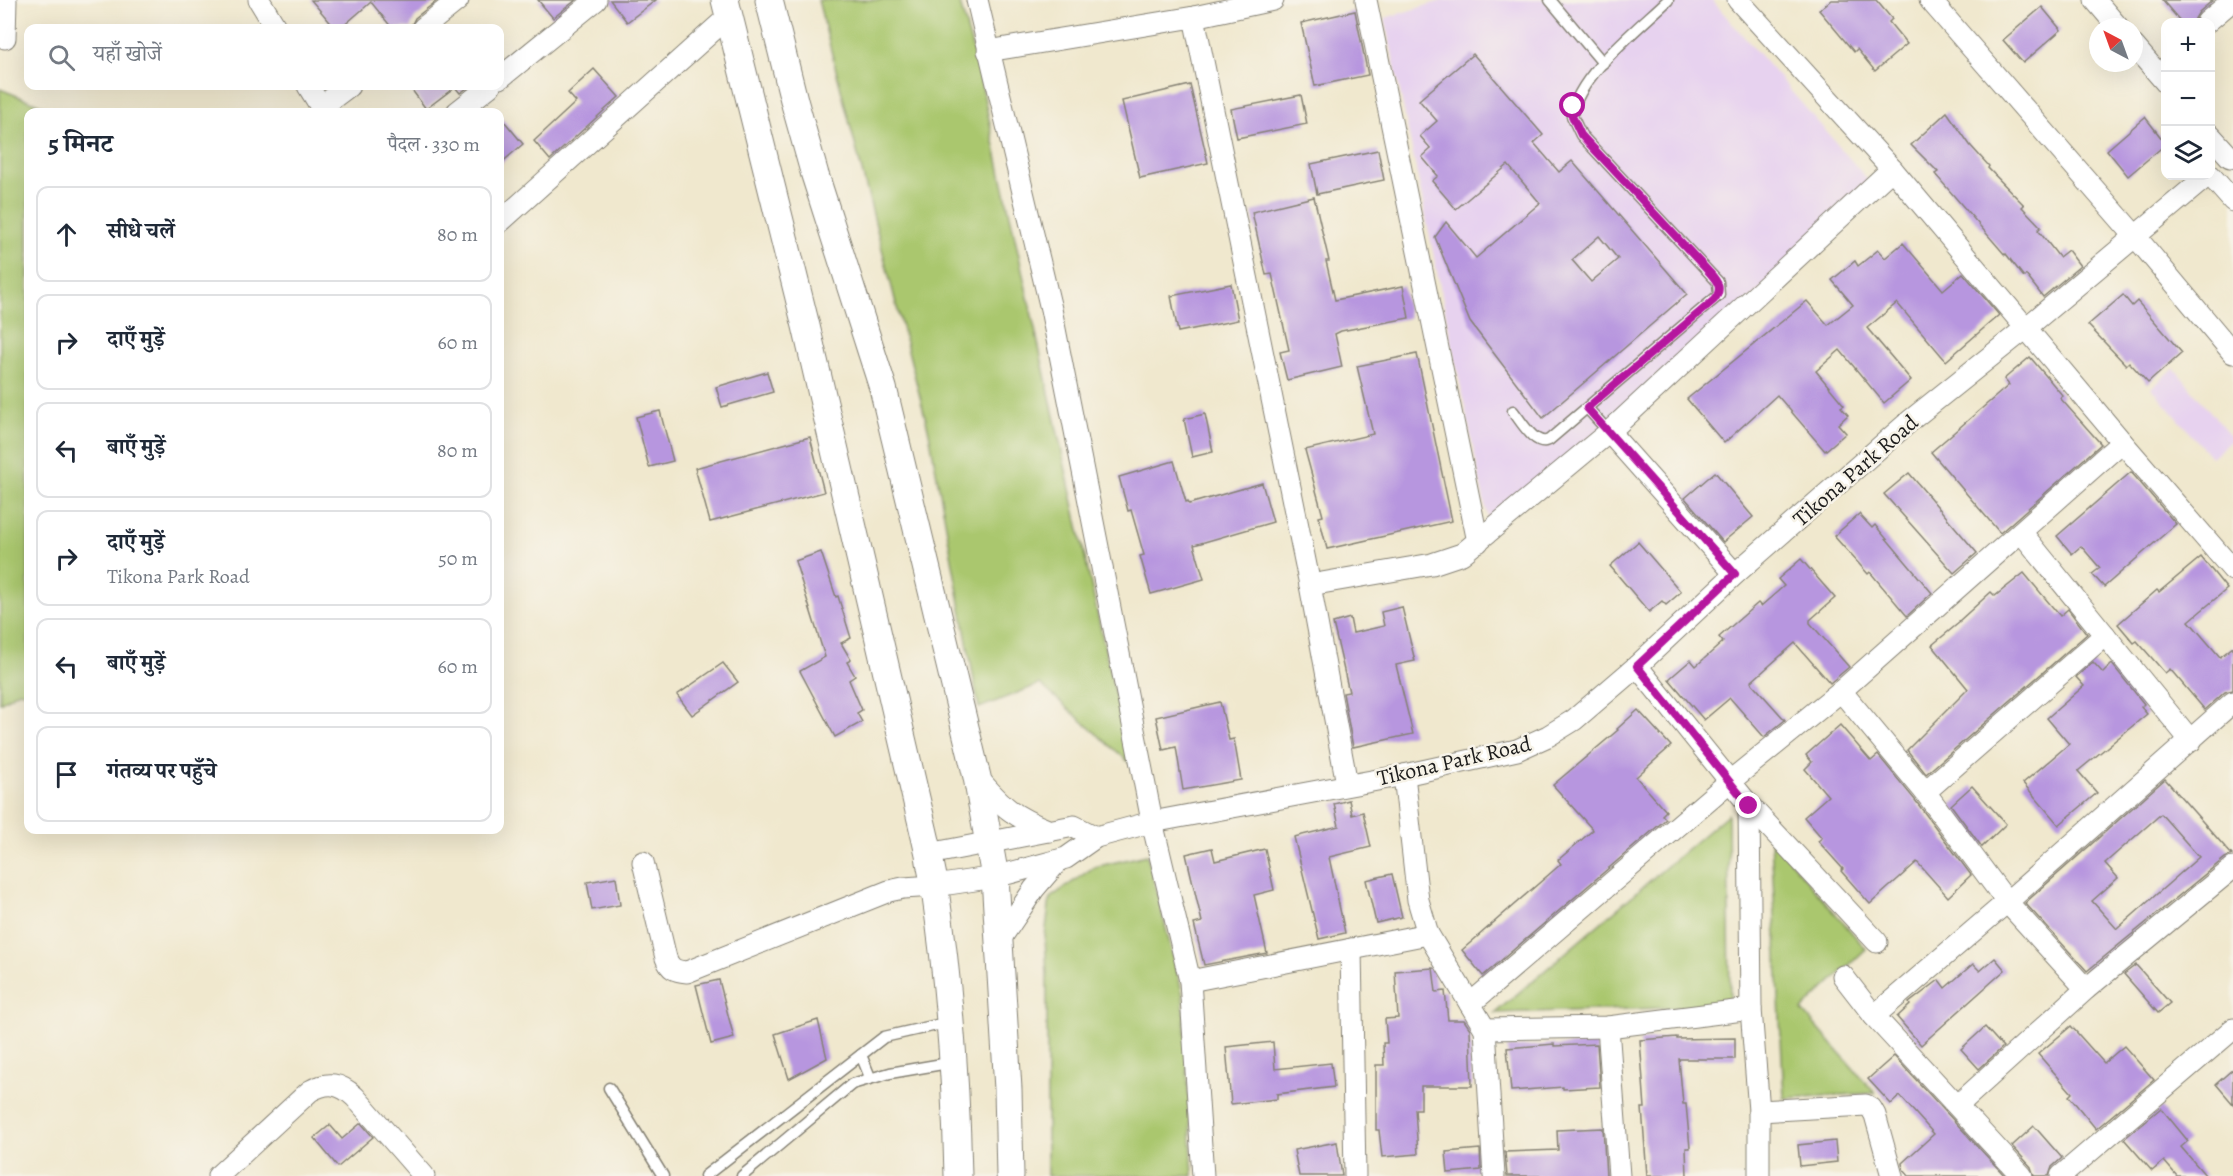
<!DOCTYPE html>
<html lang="hi">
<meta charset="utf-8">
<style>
:root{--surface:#fff;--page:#f6f6f7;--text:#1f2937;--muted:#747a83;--line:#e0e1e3}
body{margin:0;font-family:Alegreya,"Noto Serif Devanagari",serif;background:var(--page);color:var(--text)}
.controls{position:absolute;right:18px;top:18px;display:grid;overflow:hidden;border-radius:12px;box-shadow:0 6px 24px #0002}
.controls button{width:54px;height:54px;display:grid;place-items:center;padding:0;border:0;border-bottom:2px solid var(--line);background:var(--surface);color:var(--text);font:30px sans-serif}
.compass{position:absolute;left:2089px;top:18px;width:54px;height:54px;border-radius:50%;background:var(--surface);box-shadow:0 6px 24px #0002;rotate:319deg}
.stop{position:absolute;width:18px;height:18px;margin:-14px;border:4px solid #b5179e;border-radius:50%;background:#fff}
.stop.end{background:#b5179e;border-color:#fff;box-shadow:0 2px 6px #0008}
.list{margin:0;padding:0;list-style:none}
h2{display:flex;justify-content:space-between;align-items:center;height:78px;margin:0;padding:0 24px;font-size:26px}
h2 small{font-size:20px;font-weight:400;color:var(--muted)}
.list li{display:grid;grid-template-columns:39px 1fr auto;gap:18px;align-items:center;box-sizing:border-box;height:96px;margin:0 12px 12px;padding:0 12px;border:2px solid var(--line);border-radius:12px}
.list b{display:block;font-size:22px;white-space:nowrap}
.list p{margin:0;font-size:20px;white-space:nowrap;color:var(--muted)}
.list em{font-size:20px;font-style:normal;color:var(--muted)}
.icon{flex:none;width:33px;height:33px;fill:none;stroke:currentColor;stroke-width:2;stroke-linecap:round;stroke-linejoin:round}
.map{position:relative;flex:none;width:2233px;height:1176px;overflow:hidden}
.search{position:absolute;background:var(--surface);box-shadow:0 6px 24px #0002;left:24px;top:24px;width:480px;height:66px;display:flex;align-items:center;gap:15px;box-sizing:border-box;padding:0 21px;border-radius:12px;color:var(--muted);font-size:22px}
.panel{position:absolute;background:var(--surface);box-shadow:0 6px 24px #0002;left:24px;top:108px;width:480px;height:726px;border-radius:12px}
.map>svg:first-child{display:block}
</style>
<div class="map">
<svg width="2233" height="1176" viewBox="0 0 2233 1176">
<rect width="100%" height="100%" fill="#f7f3e8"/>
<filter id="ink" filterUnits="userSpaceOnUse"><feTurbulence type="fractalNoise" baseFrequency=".0167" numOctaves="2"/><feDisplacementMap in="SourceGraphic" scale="12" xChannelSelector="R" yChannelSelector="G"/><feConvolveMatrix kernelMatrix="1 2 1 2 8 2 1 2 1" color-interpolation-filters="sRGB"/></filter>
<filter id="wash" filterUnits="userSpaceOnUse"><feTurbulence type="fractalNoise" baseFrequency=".008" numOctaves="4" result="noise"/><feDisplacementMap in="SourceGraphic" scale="24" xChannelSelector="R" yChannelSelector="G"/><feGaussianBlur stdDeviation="1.35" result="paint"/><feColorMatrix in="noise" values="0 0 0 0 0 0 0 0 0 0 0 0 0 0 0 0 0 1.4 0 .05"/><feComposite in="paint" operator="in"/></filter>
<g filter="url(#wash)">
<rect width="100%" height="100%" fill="#f0e8ce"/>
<!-- built -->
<g fill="#e7d2ef">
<path d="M1444,0h268l164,189 -387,335 -104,-506z"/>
<path d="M2174,368l59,71 -22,18 -59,-69z"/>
</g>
<!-- green -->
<g fill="#aac76e" stroke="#637245" stroke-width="1.5">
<path d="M818,0h141l19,69 152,694 -90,-79 -61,24 -50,-276z"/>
<path d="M0,89l58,23h-30v581l-9,-2 -19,12z"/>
<path d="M1728,814l2,192 -235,7z"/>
<path d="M1771,839l95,110 -64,61 73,83 -91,5z"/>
<path d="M1147,855l36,140 10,181h-146v-200l-2,-40 5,-38 44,-31z"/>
</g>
<g id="blocks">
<!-- building -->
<g fill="#b796df" fill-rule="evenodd">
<path d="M311,0h127l-23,18 -5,10h-18l-21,-26 -30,26h-6z"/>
<path d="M538,0h38l-23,18z"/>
<path d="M610,0h46l-29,22z"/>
<path d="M1831,0h45l16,19 -3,3 18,22 -32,27 -18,-22 -3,3 -35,-42z"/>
<path d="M2162,0h51l-14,12 -6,10h-12z"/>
<path d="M2042,7l19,23 -38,33 -20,-23z"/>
<path d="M1355,11l13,64 -53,11 -14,-63z"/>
<path d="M1473,54l70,81 -9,8 25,29 13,-11 115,133 -144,124 -73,-96 -35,-85 11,-15 30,36 64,-55 -32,-38 -52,44 -24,-28 6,-5 -16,-19 9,-8 -11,-13 17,-15 -18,-21zM1599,236l19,23 -27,23 -19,-22z"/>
<path d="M594,69l25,28 -69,63 -16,-19 42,-39 -8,-9z"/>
<path d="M1190,85l18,78 -68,15 -18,-77z"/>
<path d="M409,86h61l-10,7 -5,-6 -29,22z"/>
<path d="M1301,95l6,29 -70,14 -6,-29z"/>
<path d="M1947,112l23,33 19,21 -1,2 36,37 -2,2 19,20 -3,3 21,27 9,-7 12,16 -37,31 -17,-22 -2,2 -18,-23 -1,1 -70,-81 3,-2 -27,-27z"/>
<path d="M500,116l23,28 -23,20z"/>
<path d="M2145,117l21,27 -38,32 -21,-26z"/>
<path d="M1378,150l6,30 -67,14 -6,-30z"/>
<path d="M1314,197l15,64h-3l9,39 68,-14 6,32 -68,13 -6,3 7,33 -55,13 -7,-28 9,-2 -17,-76 -6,1 -14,-63z"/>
<path d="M1903,243l40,47 20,-17 36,42 -53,46 -49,-58 -30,25 44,52 -27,23 -44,-53 -24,21 28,34 -3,2 7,8 -10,9 8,9 -21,18 -48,-56 -53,48 -37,-44 120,-98 21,24 25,-20 -21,-25 23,-19 3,5 20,-16 7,8z"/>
<path d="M1231,284l7,36 -60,12 -7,-36z"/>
<path d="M2123,295l9,11 5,-5 45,52 -34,30 -19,-21 -3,3 -38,-40z"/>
<path d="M1417,354l35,167 -125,28 -8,-32 4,-1 -18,-66 68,-16 -16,-68z"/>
<path d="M2030,357l33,39 -3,2 41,46 -101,89 -69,-81 78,-67 -5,-6z"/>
<path d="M767,372l6,20 -51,15 -6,-20z"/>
<path d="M660,411l13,50 -24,6 -13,-50z"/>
<path d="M1205,414l8,38 -21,5 -8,-38z"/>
<path d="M810,437l14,55 -114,30 -15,-54z"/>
<path d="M1174,461l12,41 2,-1 1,3 73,-21 11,39 -79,23 10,34 -53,15 -11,-38 4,-1 -13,-45 -3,1 -9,-34z"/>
<path d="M1715,472l38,45 -30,25 -38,-44z"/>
<path d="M2131,472l45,52 -72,63 -12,-13 8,-6 -19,-22 -9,8 -15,-18z"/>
<path d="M1909,473l68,80 -23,20 -70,-79z"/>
<path d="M1859,514l13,14 3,-3 57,68 -25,23 -37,-44 -2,2 -34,-38z"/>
<path d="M1638,542l43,50 -15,13 -4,-4 -13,11 -39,-46z"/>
<path d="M821,552l15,45 2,-1 13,42 -10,5 10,17 -4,2 8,14 -6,4 13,30 -5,3 5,9 -27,15 -35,-66 25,-14 -30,-96z"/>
<path d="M2201,557l26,32 -38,32 31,36 13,-10v43l-8,2 -20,18 -35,-41 -5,4 -28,-32 -3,2 -16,-19 39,-34 2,2z"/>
<path d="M1801,559l34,39 -25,22v3l39,44 -19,16 -35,-40 -44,39 34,38 -21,17 -34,-39 -26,22 -35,-41 22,-19 5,6 27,-24 -4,-5 39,-34 3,3 23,-20 -6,-7z"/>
<path d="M2024,573l36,43 8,-7 19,25 -161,140 -19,-24 61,-61 -36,-44 28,-23 -1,-1 32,-29 4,4z"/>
<path d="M1402,607l13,54 -19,4 17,69 -60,13 -10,-54 6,-1 -16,-69 17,-5 3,15 31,-7 -3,-14z"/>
<path d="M2093,662l10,11 9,-9 32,40 -3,3 6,7 -69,57 19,22 -38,32 -36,-42 46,-39 -22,-26 37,-32 -8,-9z"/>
<path d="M723,663l15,19 -46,33 -15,-20z"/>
<path d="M1220,702l9,38 5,-1 7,41 -58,10 -7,-43 -13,3 -7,-33z"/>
<path d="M1638,710l33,36 -35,31 30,34 -4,4 4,4 -183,157 -21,-26 99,-86 -3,-4 35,-30 -40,-45 65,-55 -1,-1z"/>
<path d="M1840,725l31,36 7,-6 37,45 56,75 -23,22 -31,-35 -47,42 -29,-33 2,-2 -25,-28 4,-3 -18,-21 24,-21 -23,-27 7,-7 -6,-7z"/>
<path d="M2165,779l67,76 -7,3 -138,113 -62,-68zM2161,814l38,43 -82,72 -25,-28 26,-23 -13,-15z"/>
<path d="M1972,786l34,38 -24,23 -31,-42z"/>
<path d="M1349,800l3,15 11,-3 8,35 -42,10 16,76 -26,6 -25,-102 45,-11 -5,-22z"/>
<path d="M1212,848l3,13 50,-12 9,41 -20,5 13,58 -63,12 -10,-41 8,-2 -16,-68z"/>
<path d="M1392,874l10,43 -26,6 -10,-43z"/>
<path d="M616,877l4,28 -28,5 -5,-28z"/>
<path d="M1995,958l10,12 -84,75 -24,-28 13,-12 -1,-2 30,-23 6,8 28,-24 7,7z"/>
<path d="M2136,965l34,38 -12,10 -34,-39z"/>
<path d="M1433,968l3,24 9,-1 3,29h16l6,9 2,57h-51v23h-6l3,45 -36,3 -3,-27h-3v-65h8l-1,-22h4l-2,-24 13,-1 -3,-47z"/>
<path d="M719,980l15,58 -23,6 -15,-59z"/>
<path d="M818,1020l9,38 -38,21 -14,-45z"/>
<path d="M2071,1026l33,37 20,-17 30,34 -58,49 -27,-33 3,-3 -34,-39z"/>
<path d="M1985,1027l18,20 -24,22 -18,-20z"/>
<path d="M1677,1037v2l58,-1v21h-56l4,45h3l4,44h-4l1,28h-40l-5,-68h3l-5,-68z"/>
<path d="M1273,1042l2,27 56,-6 3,24 -57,7v5l-46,5 -5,-57z"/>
<path d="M1554,1044v2l43,-2 3,43 -37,2v-2l-52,4 -4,-43z"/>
<path d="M1894,1056l111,120h-96l-6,-7 -1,-6 32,-29 -34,-38 -9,8 -23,-25z"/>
<path d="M2233,1069v35l-17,-20z"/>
<path d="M2161,1108l27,33 -7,6 25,29h-29l-13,-15 -12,10 -28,-32z"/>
<path d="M361,1123l12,14 -35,30 -24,-29 16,-13 12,14z"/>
<path d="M2034,1126l28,32 -10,9 -3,9h-15l-3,-9 -19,-21z"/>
<path d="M1603,1128l3,48h-99l-2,-24 53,-2 -1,-20z"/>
<path d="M1835,1141l2,21 -37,4 -2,-21z"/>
<path d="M1337,1142l5,34h-43l-5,-26z"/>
<path d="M1480,1149l1,21 -33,3 -2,-21z"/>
</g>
</g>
</g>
<g filter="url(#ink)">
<use href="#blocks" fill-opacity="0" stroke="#868275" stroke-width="1.5"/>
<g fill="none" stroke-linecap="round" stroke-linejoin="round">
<defs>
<g id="service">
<path d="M1550,0l53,63"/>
<path d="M1587,408l22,24"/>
<path d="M1513,411c8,10 22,36 36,29l170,-145 -1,-13 -137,-147 -9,-19c5,-40 67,-88 96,-116"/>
<path d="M861,1055l9,22"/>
<path d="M609,1088l54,88"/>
<path d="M705,1176l179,-139 66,-15"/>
<path d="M742,1176l110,-92 38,-11 64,-11"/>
</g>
<g id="minor">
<path d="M259,0l17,28"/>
<path d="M977,0l74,309 102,517 37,155 13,195"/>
<path d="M1366,0l112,542"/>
<path d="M1738,0l154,169 230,273 111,128"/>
<path d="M1930,0l205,236 98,117"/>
<path d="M2095,0l23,27"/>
<path d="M1194,17l116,568 37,199"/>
<path d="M2207,22l26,-22"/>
<path d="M423,28l35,-28"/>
<path d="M5,38l1,-38"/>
<path d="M2134,46l32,37"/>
<path d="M988,51l206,-34 79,-17"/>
<path d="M500,78l96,-78"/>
<path d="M308,86l16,26"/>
<path d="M321,107l28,-21"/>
<path d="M457,112l33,-26"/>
<path d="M2210,135l20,22"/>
<path d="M2210,175l23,26"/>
<path d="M500,222l229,-206"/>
<path d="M1609,432l126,142"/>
<path d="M2021,532l170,209"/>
<path d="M1310,585l122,-21 30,-10 147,-122 283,-263"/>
<path d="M1637,666l112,139 128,137"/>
<path d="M1841,691l84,101 82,110 79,87"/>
<path d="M1404,775l14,125 10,34 57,95 9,147"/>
<path d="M977,777c26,30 35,39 73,54"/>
<path d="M1925,792l180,-157"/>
<path d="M1749,805l2,204 8,102v65"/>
<path d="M929,854l145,-28 22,11"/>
<path d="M643,862l23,96c4,11 9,13 21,14l202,-81 14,-3 32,-2 60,-9 71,-19 30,-21 56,-15 252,-47 113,-25 31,-14 26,-16 63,-54 98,-92 176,-154 115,-92 181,-152"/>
<path d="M999,941l35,-52 24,-28"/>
<path d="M1351,949l4,227"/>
<path d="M1843,976l31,40 148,160"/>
<path d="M1190,981l238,-47"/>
<path d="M1470,1004l259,-222 112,-91 281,-249"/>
<path d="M1874,1016l133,-114 226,-200"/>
<path d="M1608,1027l11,149"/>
<path d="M1485,1029l123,-2 143,-18"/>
<path d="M1958,1105l128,-116 147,-121"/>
<path d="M1759,1111l107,-6 5,3 4,7 17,61"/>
<path d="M218,1176l92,-85c18,-10 30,-8 45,6l69,79"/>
<path d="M2061,1176l172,-147"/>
</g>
<g id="tertiary">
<path d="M725,0l81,326 123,528c1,12 5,24 6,36 14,95 21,190 23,286"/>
<path d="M769,0l26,104 20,71 68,213 94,389 18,100 13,212 2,87"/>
</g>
</defs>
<!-- service casing -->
<use href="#service" stroke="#868275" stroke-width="13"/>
<!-- minor casing -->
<use href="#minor" stroke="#868275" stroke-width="23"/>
<!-- tertiary casing -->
<use href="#tertiary" stroke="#868275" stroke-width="29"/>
<!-- service -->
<use href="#service" stroke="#fff" stroke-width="10"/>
<!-- minor -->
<use href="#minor" stroke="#fff" stroke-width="21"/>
<!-- tertiary -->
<use href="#tertiary" stroke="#fff" stroke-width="27"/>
</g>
</g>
<g fill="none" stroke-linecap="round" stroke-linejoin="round" filter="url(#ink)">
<!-- route -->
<path stroke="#b5179e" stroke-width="8" d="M1573,106l-1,10 9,19 129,138c8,9 13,16 4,27l-127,108 148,166 -98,92 112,140"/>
</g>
<g text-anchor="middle" stroke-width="5" stroke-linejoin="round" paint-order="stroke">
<!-- street labels -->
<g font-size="22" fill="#1c1c1c" stroke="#f7f3e8">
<text transform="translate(1855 470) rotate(-41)" y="8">Tikona Park Road</text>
<text transform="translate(1454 760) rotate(-13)" y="8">Tikona Park Road</text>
</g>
</g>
</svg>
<div class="controls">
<button>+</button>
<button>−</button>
<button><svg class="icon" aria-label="layers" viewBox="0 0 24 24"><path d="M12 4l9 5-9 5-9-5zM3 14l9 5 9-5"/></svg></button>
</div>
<svg class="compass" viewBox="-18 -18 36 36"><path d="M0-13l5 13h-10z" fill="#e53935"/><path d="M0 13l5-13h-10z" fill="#747a83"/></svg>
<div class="stop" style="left:1573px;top:106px"></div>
<div class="stop end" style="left:1749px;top:806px"></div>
<div class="search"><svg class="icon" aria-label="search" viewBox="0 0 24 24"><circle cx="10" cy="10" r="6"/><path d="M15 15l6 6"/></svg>यहाँ खोजें</div>
<section class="panel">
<h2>5 मिनट<small>पैदल · 330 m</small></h2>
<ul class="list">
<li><svg class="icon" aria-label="ahead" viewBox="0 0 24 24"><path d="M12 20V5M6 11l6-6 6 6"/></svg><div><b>सीधे चलें</b></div><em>80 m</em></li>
<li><svg class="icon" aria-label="right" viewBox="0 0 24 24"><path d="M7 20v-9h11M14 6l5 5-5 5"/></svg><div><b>दाएँ मुड़ें</b></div><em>60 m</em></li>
<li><svg class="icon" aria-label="left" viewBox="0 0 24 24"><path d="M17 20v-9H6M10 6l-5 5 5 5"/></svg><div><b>बाएँ मुड़ें</b></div><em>80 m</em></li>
<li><svg class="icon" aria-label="right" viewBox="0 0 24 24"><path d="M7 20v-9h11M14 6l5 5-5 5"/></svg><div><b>दाएँ मुड़ें</b><p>Tikona Park Road</p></div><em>50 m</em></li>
<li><svg class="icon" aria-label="left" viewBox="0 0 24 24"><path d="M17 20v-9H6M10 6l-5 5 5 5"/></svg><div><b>बाएँ मुड़ें</b></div><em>60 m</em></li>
<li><svg class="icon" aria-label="arrive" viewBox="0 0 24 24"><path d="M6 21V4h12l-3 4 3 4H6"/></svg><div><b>गंतव्य पर पहुँचे</b></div></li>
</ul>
</section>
</div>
